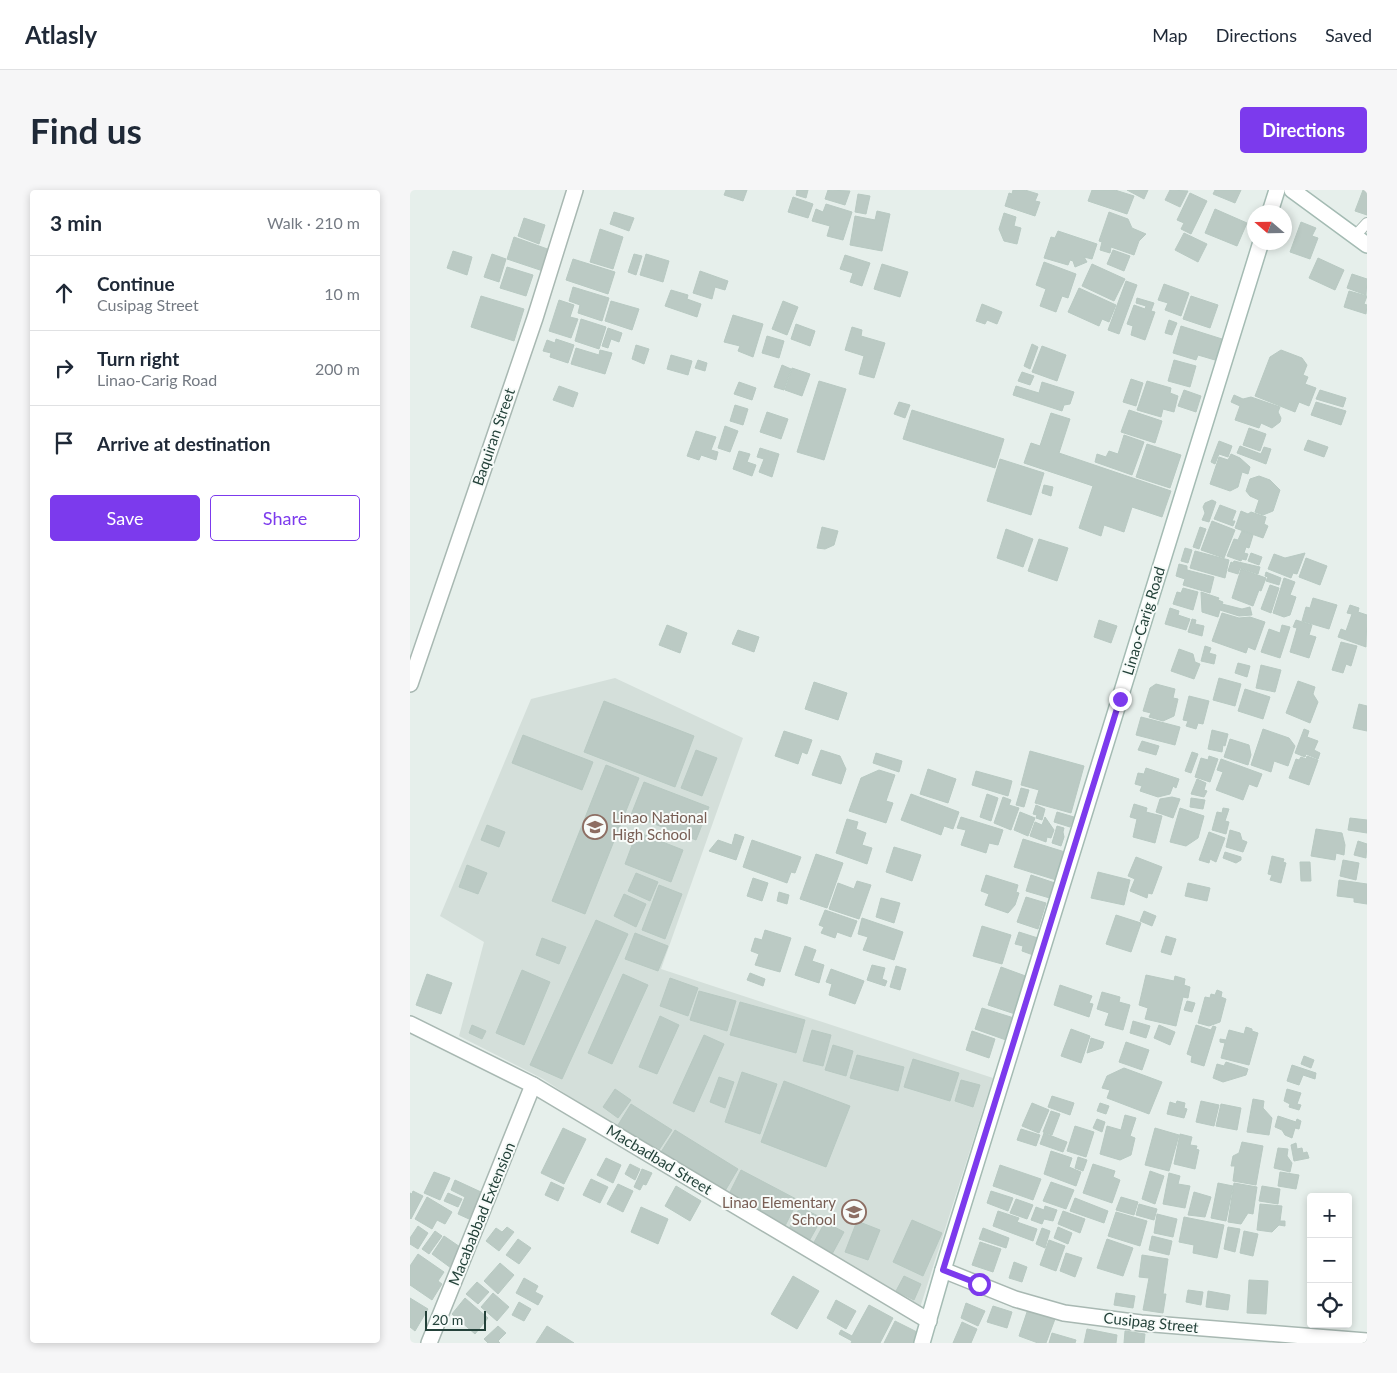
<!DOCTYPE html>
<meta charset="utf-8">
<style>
:root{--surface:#fff;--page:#f6f6f7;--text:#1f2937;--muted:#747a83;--line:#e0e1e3;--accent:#7c3aed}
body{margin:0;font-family:Lato,sans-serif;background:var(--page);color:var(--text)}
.controls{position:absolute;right:15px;bottom:15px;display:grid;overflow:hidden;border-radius:5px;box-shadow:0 2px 8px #0003}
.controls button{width:45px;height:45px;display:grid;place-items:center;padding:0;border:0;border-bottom:1px solid var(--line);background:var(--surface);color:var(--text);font:25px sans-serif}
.compass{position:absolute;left:837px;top:15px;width:45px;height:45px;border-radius:50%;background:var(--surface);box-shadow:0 2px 8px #0003;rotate:290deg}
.scale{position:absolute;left:15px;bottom:12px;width:61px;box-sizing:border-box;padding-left:5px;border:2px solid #24423a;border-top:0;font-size:14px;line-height:18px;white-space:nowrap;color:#24423a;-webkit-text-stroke:4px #f7fbf9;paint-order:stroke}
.stop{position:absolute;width:15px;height:15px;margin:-11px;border:4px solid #7c3aed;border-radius:50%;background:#fff}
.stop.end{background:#7c3aed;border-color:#fff;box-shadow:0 1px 5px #0008}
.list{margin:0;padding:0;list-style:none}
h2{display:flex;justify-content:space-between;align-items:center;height:65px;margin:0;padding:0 20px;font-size:21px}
h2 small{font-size:16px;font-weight:400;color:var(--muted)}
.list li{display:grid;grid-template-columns:32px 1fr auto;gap:15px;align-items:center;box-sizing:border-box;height:75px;padding:0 20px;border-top:1px solid var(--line)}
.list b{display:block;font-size:19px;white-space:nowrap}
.list p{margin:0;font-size:16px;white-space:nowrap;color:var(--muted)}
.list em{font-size:16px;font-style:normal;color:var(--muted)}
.actions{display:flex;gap:10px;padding:15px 20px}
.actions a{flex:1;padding:11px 0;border:1px solid var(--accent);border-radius:5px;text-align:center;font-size:18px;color:var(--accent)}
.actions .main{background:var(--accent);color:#fff}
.icon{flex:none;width:28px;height:28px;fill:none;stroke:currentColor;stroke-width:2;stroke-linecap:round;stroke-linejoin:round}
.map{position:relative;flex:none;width:957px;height:1153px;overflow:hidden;border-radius:5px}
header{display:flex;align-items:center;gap:30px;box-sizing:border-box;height:70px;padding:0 25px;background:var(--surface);border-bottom:1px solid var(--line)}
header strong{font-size:24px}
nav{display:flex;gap:28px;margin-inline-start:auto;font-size:18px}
.intro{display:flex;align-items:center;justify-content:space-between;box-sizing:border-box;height:120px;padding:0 30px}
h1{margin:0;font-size:35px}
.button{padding:12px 22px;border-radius:5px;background:var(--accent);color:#fff;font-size:18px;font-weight:700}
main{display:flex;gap:30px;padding:0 30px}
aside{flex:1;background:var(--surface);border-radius:5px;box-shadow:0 2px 8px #0003}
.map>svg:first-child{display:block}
</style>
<header>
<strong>Atlasly</strong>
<nav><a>Map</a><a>Directions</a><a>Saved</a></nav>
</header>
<div class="intro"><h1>Find us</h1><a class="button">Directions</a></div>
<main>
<aside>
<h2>3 min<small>Walk · 210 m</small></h2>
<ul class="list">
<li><svg class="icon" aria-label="ahead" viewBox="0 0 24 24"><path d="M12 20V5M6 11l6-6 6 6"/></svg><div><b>Continue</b><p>Cusipag Street</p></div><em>10 m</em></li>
<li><svg class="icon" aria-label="right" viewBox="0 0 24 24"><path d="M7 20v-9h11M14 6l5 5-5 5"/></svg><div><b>Turn right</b><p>Linao-Carig Road</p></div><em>200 m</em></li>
<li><svg class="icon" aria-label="arrive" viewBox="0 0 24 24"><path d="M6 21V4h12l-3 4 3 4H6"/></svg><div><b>Arrive at destination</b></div></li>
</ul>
<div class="actions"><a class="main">Save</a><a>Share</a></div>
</aside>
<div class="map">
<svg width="957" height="1153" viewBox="0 0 957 1153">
<rect width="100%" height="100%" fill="#e6efeb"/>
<!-- built -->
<path fill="#d4dfda" d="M205,488l128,60 -82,231 332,109 -74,233 -323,-197 -53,-35 -84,-43 25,-94 -44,-26 91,-217z"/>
<!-- building -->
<g fill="#bbcac4" stroke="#b8c9c2">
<path d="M316,0h21l-4,11 -19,-6z"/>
<path d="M387,0h11l-2,8 -10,-3z"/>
<path d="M418,0l22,1 -5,14 -20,-6z"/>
<path d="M603,0h12l13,4 -3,7 5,1 -5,14 -30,-10 4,-13 3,1z"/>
<path d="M682,0h23l19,6 -7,18 -39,-13z"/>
<path d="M717,0h21l-4,9z"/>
<path d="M760,0l18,1 -8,16 -15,-7z"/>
<path d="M805,0h26l-6,13 -22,-9z"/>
<path d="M953,0h4v25l-12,-4z"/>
<path d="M780,3l17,8 -16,33 -10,-5 3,-6 -7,-3z"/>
<path d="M448,4l12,2 -4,18 -11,-2z"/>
<path d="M383,7l20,7 -5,14 -20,-6z"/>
<path d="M416,14l26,8 -9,28 -16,-4 3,-10 -18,-5 4,-12 7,3z"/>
<path d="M805,19l32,14 -10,23 -32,-13z"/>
<path d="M467,21l13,3 -8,37 -32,-6 5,-29 20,4z"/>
<path d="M204,22l20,6 -5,13 -19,-7z"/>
<path d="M699,22l19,7 4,9 14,6 -7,7 -5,14 -23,-8 -1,6 -10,-3 2,-8 -3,-1z"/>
<path d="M594,23l12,4 -2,9 7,2 -4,16 -13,-3 -5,-12z"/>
<path d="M114,28l21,7 -6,19 -21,-8z"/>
<path d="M891,32l15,6 -4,8 6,2 -8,21 -20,-7z"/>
<path d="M190,39l23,8 -10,32 -23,-7z"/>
<path d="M648,41l39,13 -5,15 -8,-2 3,5 -12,5 -2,-6 -3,-1 -2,5 -24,-7 7,-21 4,1z"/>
<path d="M774,43l23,11 -9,18 -23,-12z"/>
<path d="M104,47l39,14 -7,21 -39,-13z"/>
<path d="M703,60l17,6 -6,15 -17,-7z"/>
<path d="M43,61l19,6 -5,18 -20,-7z"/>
<path d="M82,64l14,5 -7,23 -15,-5z"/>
<path d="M224,64l8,2 -6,19 -8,-3z"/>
<path d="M236,64l23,7 -6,21 -23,-7z"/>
<path d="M435,65l25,8 -8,23 -12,-4 3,-9 -13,-4z"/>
<path d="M908,68l26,12 -9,20 -26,-12z"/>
<path d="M163,69l42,13 -7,22 -42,-14z"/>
<path d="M634,72l32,12 -8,24 -6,-2 -6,16 -16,-6 6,-17 -10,-4z"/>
<path d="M472,74l26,8 -8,25 -26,-8z"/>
<path d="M682,74l33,15 -11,22 -32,-15z"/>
<path d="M97,77l26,8 -7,21 -26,-8z"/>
<path d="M290,81l28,10 -3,9 -10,-3 -3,12 -19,-6z"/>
<path d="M942,84l15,5 -1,16 -19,-7z"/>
<path d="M716,91l11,4 -18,49 -11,-4z"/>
<path d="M754,94l25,9 -8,23 -16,-6 3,-7 -10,-3z"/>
<path d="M163,97l36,11 -7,23 -24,-8 2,-8 -11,-4z"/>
<path d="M669,98l37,17 -7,17 -7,-3 -3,7 -31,-14z"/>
<path d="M261,100l17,5 -1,4 14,5 -4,13 -32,-11z"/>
<path d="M939,101l18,5 -3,8 3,1 -1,9 -22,-7z"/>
<path d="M71,106l43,13 -10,32 -43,-14z"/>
<path d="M781,106l27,9 -8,23 -27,-9z"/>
<path d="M727,108l17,5 -3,8 4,1 -10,28 -14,-5 2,-9 -6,-2 7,-19 11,4 1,-3 -10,-3z"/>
<path d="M149,110l15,5 -4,12 8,2 -7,19 -22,-7z"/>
<path d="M201,111l28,8 -7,21 -27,-9z"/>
<path d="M373,111l15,6 -11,28 -15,-6z"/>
<path d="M572,114l20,8 -5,12 -10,-4 -2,4 -9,-3z"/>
<path d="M323,125l30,9 -10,33 -15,-6 2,-5 -16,-4z"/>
<path d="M171,129l25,8 -7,22 -24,-8z"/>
<path d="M759,130l8,3 -5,12 -7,-2z"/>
<path d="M386,134l19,7 -5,15 -19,-7z"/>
<path d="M771,136l41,13 -7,21 -17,-5 -2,5 -23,-7z"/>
<path d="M442,137l10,3 -1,6 24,7 -11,35 -15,-4 5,-18 -19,-6z"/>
<path d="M198,138l14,5 -3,9 -8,-3 -3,9 -6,-2z"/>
<path d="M357,146l17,5 -5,17 -17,-5z"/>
<path d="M146,149l18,6 -6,18 -18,-6 1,-4 -8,-2 4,-11 8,3z"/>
<path d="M622,154l6,3 -8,22 -6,-3z"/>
<path d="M226,155l13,4 -5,15 -12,-5z"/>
<path d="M632,156l24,9 -9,26 -25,-9z"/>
<path d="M166,158l23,7 1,-5 12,3 -7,21 -34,-10z"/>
<path d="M871,160l21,8 5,7 -4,10 5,2 -3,7 11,4 -7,18 -10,-4 -4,10 -40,-16 15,-39z"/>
<path d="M261,165l21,6 -4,14 -21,-6z"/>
<path d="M288,170l9,3 -2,8 -10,-3z"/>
<path d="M764,170l22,6 -6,21 -22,-6z"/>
<path d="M372,175l9,4 -7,21 -10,-3z"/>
<path d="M382,178l18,6 -8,22 -17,-6z"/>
<path d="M612,182l12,4 -4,9 -12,-4z"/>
<path d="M721,189l12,4 -7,23 -13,-4z"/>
<path d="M409,191l27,8 -22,71 -27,-8z"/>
<path d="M737,191l24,7 -1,5 8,3 -4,16 -11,-3 -2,8 -24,-7z"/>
<path d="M329,192l17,6 -4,12 -18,-6z"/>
<path d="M632,192l32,10 -4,12 -6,1 -2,6 -49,-16 3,-9 23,7z"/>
<path d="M149,196l19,7 -5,14 -20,-7z"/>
<path d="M774,200l17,6 -5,16 -18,-6z"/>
<path d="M910,200l26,8 -3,9 -27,-8z"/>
<path d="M824,205l9,4 8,-2 29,10 -2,5 3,6 -1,4 -8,6 -11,-5 -2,5 -24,-8 5,-14 -9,-4z"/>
<path d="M489,212l11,3 -5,13 -11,-4z"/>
<path d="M906,212l30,9 -5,14 -30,-10z"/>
<path d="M325,215l13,4 -5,16 -13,-4z"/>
<path d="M502,220l92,29 -9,29 -92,-29z"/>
<path d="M719,220l33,11 -7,22 -34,-11z"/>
<path d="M357,222l21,7 -7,20 -21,-7z"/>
<path d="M641,223l19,6 -11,34 112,38 -9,26 -30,-10 -8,25 -20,-7 -3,11 -22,-8 14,-42 -69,-23 7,-20 9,3z"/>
<path d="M315,236l13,5 -8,21 -12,-4z"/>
<path d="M839,238l17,6 -6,17 -17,-6z"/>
<path d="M286,241l20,6 -5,13 7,2 -2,8 -15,-5 -2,5 -12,-4z"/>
<path d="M714,245l20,7 -12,33 -37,-13 2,-8 9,3 3,-6 9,3z"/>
<path d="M898,250l20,7 -4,10 -20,-7z"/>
<path d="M809,251l13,5 -4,11 -9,-3 -4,10 -4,-2z"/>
<path d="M737,254l34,11 -11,33 -34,-11z"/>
<path d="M830,256l21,8 3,-7 7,2 -5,15 -29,-11z"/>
<path d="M350,258l19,6 -7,23 -13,-5 5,-13 -7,-2z"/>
<path d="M329,261l11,3 -3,8 9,3 -4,11 -19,-7z"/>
<path d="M821,264l9,4 10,9 -2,7 -6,-2 -4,15 -8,4 -20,-7 9,-27 9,3z"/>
<path d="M590,269l44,14 -13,42 -44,-14z"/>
<path d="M849,286l11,4 10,10 -7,21 -10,4 -8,-3 4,-12 -9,-4 -4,-5 4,-12z"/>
<path d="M634,295l9,2 -2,9 -9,-3z"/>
<path d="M802,310l4,2 -7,20 -7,-2 3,-7 -2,-6 2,-4z"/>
<path d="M810,315l16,6 -4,10h3l-2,5 -19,-7z"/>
<path d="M831,321l7,3 3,-2 15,5 -2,7 4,2 -5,12 -28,-10z"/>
<path d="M802,331l23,9 -11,28 -23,-8z"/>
<path d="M412,337l16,4 -4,14 -9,4 -8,-1z"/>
<path d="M790,337l6,2 -7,20 -6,-2z"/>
<path d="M596,339l27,10 -10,28 -26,-9z"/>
<path d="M832,341l11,4 -4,13 -3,-1 -2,6 4,1 -2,6 -4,-1 -1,2 -14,-5 7,-17 4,1z"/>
<path d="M629,349l29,9 -11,33 -29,-10z"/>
<path d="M775,358l7,2 -4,13 -7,-2z"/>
<path d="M785,361l34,9 -4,18 -35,-10z"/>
<path d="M841,363l11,4 -3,8 -11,-4z"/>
<path d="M895,363l-8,21 -4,-1 -2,5 -23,-9 6,-15 11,4z"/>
<path d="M896,368l21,8 -7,19 -21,-8z"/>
<path d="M824,371l26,6 -2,7 -18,-6 -2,6 -10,-3 3,-9 2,1z"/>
<path d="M769,374l8,2v4l27,7 -4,16 -27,-8 2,-6 -9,-3z"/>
<path d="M831,379l25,9 -5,13 -2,-1 -6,16 -21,-8z"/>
<path d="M856,382l15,6 -2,7 -13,-4 2,-4 -3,-1z"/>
<path d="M874,388l11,4 -5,13 6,2 -6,18 -6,2 -11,-4z"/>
<path d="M860,395l9,3 -8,25 -10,-4z"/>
<path d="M773,398l15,4 -5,18 -20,-6 4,-12 4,1z"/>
<path d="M791,402l18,6 -1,2 5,2 -1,2 20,5 8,-2 2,8 -13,1 -19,-6 -2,7 -16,-5z"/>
<path d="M903,408l24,7 -8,24 -27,-8 4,-14 4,1z"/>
<path d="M940,415l9,3 -1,4 9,3 -1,32 -28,-10 3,-8 5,2 6,-17 -5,-1z"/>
<path d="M760,418l9,3 -1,4 12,4 -4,11 -21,-6z"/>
<path d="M812,423l17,5 11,-1 15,5 -10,28 -7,-3 -2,6 -34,-12z"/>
<path d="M782,429l4,1 -1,4 9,2 -2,10 -14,-4z"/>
<path d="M689,430l18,6 -6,17 -17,-6z"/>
<path d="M886,430l16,5 -3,10 7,2 -7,21 -19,-6 7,-24 -4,-1z"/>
<path d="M257,435l20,8 -7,20 -21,-8z"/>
<path d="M872,435l8,2 -10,31 -19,-6 8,-23 11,4z"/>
<path d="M328,440l21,7 -5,15 -22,-8z"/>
<path d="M931,452l16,4 -6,20 -5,-2 -3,9 -11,-3z"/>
<path d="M795,456l6,2 -2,5 7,2 -2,9 -13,-3z"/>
<path d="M769,459l14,5 2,8 5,2 -6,15 -23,-8z"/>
<path d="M828,473l12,3 -3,11 -12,-4z"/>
<path d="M851,475l20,5 -6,22 -19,-4z"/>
<path d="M809,488l22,6 -6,22 -22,-6z"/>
<path d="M888,491l17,6 -2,7 5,8 -8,21 -24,-10z"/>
<path d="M404,492l33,11 -9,27 -33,-11z"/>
<path d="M746,494l19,5 -2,9 5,1 -4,17 -11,5 -14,-4 2,-4 -8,-2 7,-23z"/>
<path d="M835,499l25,8 -7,22 -25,-8z"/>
<path d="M779,506l20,5 -6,23 -5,-1 -2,6 -10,-3 2,-5 -5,-1z"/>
<path d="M194,511l90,35 -19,51 -91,-35z"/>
<path d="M949,514l8,2v25l-14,-3z"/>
<path d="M731,527l39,10 -5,18 -39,-10z"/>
<path d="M853,539l26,9 6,8 -7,20 -14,-5 -3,11 -20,-7z"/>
<path d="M894,539l5,2 -2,6 11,4 -4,9 6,3 -2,6 -12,-5 -1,3 -10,-4z"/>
<path d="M802,540l16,4 -3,12 -2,-1 -1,7 -14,-3z"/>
<path d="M374,541l28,9 -5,14 -5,-2 -4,12 -23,-8z"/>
<path d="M113,545l70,27 -11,28 -70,-27z"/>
<path d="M820,549l19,6 2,10 -3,10 -24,-8z"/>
<path d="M732,551l17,5 -3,9 -18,-5z"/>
<path d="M286,560l21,8 -15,38 -21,-8z"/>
<path d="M411,560l19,6 6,13 -5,15 -29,-9z"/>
<path d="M620,561l54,15 -13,47 -36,-10 4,-13 -18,-5z"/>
<path d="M782,562l6,2 -7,19 -6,-2z"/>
<path d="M466,563l26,8 -3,11 -26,-9z"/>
<path d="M799,566l9,3 -8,23 -15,-5 6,-19 7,2z"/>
<path d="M897,566l11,4 -9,25 -20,-7 7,-19 3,1 2,-3 5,2z"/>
<path d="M811,569l41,15 -5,13 -8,-3 -6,16 -27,-10 7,-18 -6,-2z"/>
<path d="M196,575l33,13 -54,136 -33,-13z"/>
<path d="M736,578l33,11 -3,9 -3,-2 -3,8 -12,3 -18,-6 2,-5 -7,-2 3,-11 6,1z"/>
<path d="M518,579l28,10 -8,24 -28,-9z"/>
<path d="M469,580l16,5 -9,26 7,2 -7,20 -37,-12 12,-33z"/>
<path d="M566,581l36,10 -4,15 -36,-11z"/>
<path d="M787,589l9,4 -2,7 3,1 -3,6 -13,-3z"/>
<path d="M234,592l65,25 -13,33 -65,-25z"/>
<path d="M611,598l8,2 -5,17 -8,-2z"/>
<path d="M501,604l48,18 -6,17 -9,-3 -3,9 -40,-15z"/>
<path d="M577,604l11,4 -7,23 -11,-4z"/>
<path d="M593,607l8,3 -2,5 10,3 -8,22 -17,-7z"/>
<path d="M762,607l8,2 -7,19 -17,-6 4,-13z"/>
<path d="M781,608l14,2 -2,9 -13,-2z"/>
<path d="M724,614l13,4 -1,4 16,4 -7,27 -22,-6 4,-18 -7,-2z"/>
<path d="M626,615l9,4 -3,11 -6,-2 1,-3 -4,-1z"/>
<path d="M770,618l24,8 -6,22 -12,8 -16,-4z"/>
<path d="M813,618l6,1 -4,12 4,1 -3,12 -14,-4 5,-18 5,1z"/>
<path d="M610,622l15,6 -7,18 -14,-6z"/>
<path d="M647,622l17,5 -4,10 -16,-5z"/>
<path d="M551,627l42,13 -5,15 -9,-2 -3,10 -25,-8 5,-15 -9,-2z"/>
<path d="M635,627l9,13 -3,8 -4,-1 -1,5 -16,-6 5,-14 7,3z"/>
<path d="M940,628l17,2v13l-19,-3z"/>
<path d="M437,629l11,3 -2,7 10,4 -4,12 10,3 -5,16 -31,-11z"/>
<path d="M77,635l18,7 -6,15 -18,-7z"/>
<path d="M647,636l7,2 -1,4 1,5 -3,9 -9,-3z"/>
<path d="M906,639l26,4 3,12 -1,10 -8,-2 -1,7 -24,-4z"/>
<path d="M820,640l10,3 2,7 5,2 -4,10 -17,-5z"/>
<path d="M227,642l46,18 -12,32 -46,-18z"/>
<path d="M799,642l16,6 -9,24 -6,-3 -1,4 -10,-3z"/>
<path d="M325,644l9,3 -8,23 -27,-9 9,-11 14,5z"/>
<path d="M613,649l42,13 -9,28 -42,-13z"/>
<path d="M342,650l49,17 -6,16 -4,-1 -4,11 -44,-16z"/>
<path d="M948,651l9,3 -1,14 -12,-3z"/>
<path d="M484,657l27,8 -9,26 -26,-9z"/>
<path d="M815,662l16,5v3l-5,3 -13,-5z"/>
<path d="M406,664l27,9 -16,45 -27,-9z"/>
<path d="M862,666l12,3 -1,3 3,1 -5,20 -11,-3 2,-5 -4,-1z"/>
<path d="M726,667l26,10 -10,27 -4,-1 -1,5 -17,-7 5,-12 -7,-3z"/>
<path d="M933,670l16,3 -3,17 -16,-4z"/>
<path d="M890,672h10l1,19h-10z"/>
<path d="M57,675l20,8 -9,21 -19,-7z"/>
<path d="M688,682l32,8 -6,25 -33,-7z"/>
<path d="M226,683l22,9 -8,19 -22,-10z"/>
<path d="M576,685l32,10 -2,7 3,1 -4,12 -7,8 -23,-8 4,-11 -8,-3z"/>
<path d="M621,685l27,9 -5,15 -27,-8z"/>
<path d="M343,688l15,5 -6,18 -15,-5z"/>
<path d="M929,690l28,4v20l-13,-2v-4l-17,-2z"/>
<path d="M447,691l14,4 -12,34 -30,-10 9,-26 16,6z"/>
<path d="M778,693l22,5 -3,13 -22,-5z"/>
<path d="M249,695l23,9 -17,45 -23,-9z"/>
<path d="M369,702l10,3 -2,9 -10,-3z"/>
<path d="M214,704l22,10 -10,23 -22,-11z"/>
<path d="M616,707l20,6 -8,26 -21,-7z"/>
<path d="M471,708l19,5 -6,20 -18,-6z"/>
<path d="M415,720l32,11 -6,16 -14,-5 -2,6 -14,-5 3,-6 -5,-2z"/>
<path d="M734,721l12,5 -4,10 -12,-5z"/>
<path d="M706,725l25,8 -10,29 -25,-8z"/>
<path d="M452,728l41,14 -9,28 -31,-10 5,-13 -10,-3z"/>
<path d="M186,730l32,14 -66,145 -32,-14z"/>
<path d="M572,736l29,9 -9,29 -29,-8z"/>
<path d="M355,740l26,8 -11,34 -25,-7 4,-11 -8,-3 4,-13 7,2z"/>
<path d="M609,742l22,7 -5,17 -14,-5 1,-5 -8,-2z"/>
<path d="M225,743l33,13 -10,25 -33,-12z"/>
<path d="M756,746l10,3 -5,16 -10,-3z"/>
<path d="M132,748l24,9 -7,17 -23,-9z"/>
<path d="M395,756l11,4 -4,11 12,4 -5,18 -24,-8z"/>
<path d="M462,775l13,3 -3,11 5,2 -2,5 -18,-6z"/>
<path d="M486,776l10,3 -6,21 -10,-3z"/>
<path d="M591,777l30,11 -13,37 -30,-10z"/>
<path d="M421,779l33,12 -9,23 -26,-9 3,-11 -6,-2z"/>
<path d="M112,780l28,12 -26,63 -28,-12z"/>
<path d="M340,783l15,6 -2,7 -16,-6z"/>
<path d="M17,784l25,9 -11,31 -25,-9z"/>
<path d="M213,784l25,11 -36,79 -24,-11z"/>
<path d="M736,785l28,6 1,-5 10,3 -1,6 6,2 -2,11 -5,-1 -7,29 -31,-7 3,-11 -9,-3z"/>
<path d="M260,788l28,10 -10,28 -28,-10z"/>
<path d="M650,795l32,11 -3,7 4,1 -4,13 -35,-12z"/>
<path d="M807,800l5,2 -1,5 5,2 -6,23 -11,4 -11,-3 7,-26 5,1 1,-4 4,1z"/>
<path d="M289,801l37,10 -9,30 -37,-11z"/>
<path d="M692,802l18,5 -1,5 11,3 -7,25 -18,-5 4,-12 -12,-4z"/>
<path d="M777,811l8,2 -3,9 -8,-2z"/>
<path d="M330,812l65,18 -9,33 -66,-18z"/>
<path d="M572,818l32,10 -8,22 -31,-11z"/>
<path d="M250,826l19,9 -22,49 -18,-7z"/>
<path d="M723,831l17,5 -4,12 -16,-5z"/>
<path d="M62,835l14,6 -4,8 -13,-6z"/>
<path d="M749,835l16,7 -5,13 -16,-7z"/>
<path d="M786,835l15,5 2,-4 3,1 -12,39 -13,-4 1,-6 -5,-2z"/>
<path d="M836,837l6,2v2l6,2 -9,32 -28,-7 4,-15 -5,-1v-3l6,1 3,-10 15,4z"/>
<path d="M661,839l19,7 -9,27 -20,-7z"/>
<path d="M402,840l19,5 -8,31 -20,-5z"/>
<path d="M562,841l23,8 -6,19 -23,-8z"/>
<path d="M294,845l20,9 -30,68 -21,-9z"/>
<path d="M681,848l13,4 -2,6 -15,5z"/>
<path d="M716,852l23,8 -7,20 -23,-8z"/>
<path d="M423,855l20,6 -7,25 -21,-6z"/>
<path d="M447,865l47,12 -6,24 -48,-13z"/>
<path d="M894,866l10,4 -3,8 -10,-4z"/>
<path d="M503,869l46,14 -9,28 -46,-14z"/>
<path d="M816,872l22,7 -2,6 -23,7 -10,-4 4,-14 7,2z"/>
<path d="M882,875l24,8 -1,6 -12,-4 -4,10 -12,-4z"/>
<path d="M714,878l38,14 -13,32 -42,-16 3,-8 -8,-2 5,-12z"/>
<path d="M332,882l35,12 -17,50 -35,-12z"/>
<path d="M309,887l15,5 -9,26 -15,-6z"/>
<path d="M551,890l19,5 -7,22 -18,-6z"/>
<path d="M374,891l66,25 -24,61 -65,-25z"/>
<path d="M205,899l16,11 -13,18 -15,-11z"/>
<path d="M877,899l14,4 -4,11 4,1 -2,5 -10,-3 1,-3 -6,-3z"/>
<path d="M642,906l22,7 -4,12 -22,-8z"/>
<path d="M843,909l11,2 -1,7 9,10 -3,17 -22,-3z"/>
<path d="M767,911l8,2 -1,5 3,1 -3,9 -17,-4 3,-12 6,2z"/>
<path d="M791,911l18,4 -5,21 -18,-4z"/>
<path d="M622,913l17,7 -10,23 -17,-7z"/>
<path d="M690,913l9,3 -3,8 -9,-3z"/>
<path d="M221,914l41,26 -13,20 -41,-25z"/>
<path d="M811,914l20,4 -4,22 -21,-4z"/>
<path d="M641,921l9,3 -8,21 -9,-3z"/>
<path d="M715,925l11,3 -6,18 5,2 -4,17 -11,5 -20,-6 7,-28 14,4z"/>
<path d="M868,926l18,6 1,-3 4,2 -2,8 -4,-1 -3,10 -7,-3 -3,-5 -7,-3z"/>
<path d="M687,929l8,3 -3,10 -9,-4z"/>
<path d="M665,936l19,6 -8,25 -19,-6z"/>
<path d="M153,938l23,11 -22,45 -23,-11z"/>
<path d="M745,938l24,7 -10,36 -24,-6z"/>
<path d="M611,939l19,6 -4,11 -19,-6z"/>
<path d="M265,940l63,39 -13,22 -64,-39z"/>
<path d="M634,943l23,9 -4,10 -23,-8z"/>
<path d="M770,944l12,3 -2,8 7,1 -1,3 3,1 -4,19 -21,-5z"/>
<path d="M832,952l21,4 -7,39 -23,-4 2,-15h-4l2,-10 6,-3z"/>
<path d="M886,953l1,6 5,-1 1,5 4,-1 2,6 -15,3 -3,-16z"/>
<path d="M868,958l10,1 -1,7 5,7 -2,9 -16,-4z"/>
<path d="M641,961l21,7 -3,9 12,5 -5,14 -32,-12z"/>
<path d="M668,967l9,3 -4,11 -8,-3z"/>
<path d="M196,968l15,7 -8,18 -16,-8z"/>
<path d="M220,974l10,5 -5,11 -10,-6z"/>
<path d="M683,974l22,7 -2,6 7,3 -8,23 -29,-10z"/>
<path d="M590,975l41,14 -8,21 -40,-14z"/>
<path d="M232,979l10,4 -6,12 -3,-1 -3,6 -6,-3z"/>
<path d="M331,980l57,30 -13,26 -57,-30z"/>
<path d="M740,981l14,5 -9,28 -13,-5z"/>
<path d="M24,982l16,6 -10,22 -16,-7z"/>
<path d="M870,982l19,3 -3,14 -18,-3z"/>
<path d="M759,983l11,3 -2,8 12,2 -5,22 -22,-4z"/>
<path d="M181,989l17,8 -8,16 -17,-8z"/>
<path d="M45,990l26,12 -12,27 -11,-5 7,-17 -14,-7z"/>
<path d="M141,992l13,6 -6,13 -13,-6z"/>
<path d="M641,992l23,8 -8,19 -23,-8z"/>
<path d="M808,993l15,3 -7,35 -15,-3z"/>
<path d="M824,993l23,4 -4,27 -5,-1 -7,11 -13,-2z"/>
<path d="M208,994l15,7 -10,21 -16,-8z"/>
<path d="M266,996l25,15 -11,20 -25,-15z"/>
<path d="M852,996l18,3 -2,15 -19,-3z"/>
<path d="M3,1001l10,5 -12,23 -1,-1v-25l2,1z"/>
<path d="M581,1001l22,7 -5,13 -21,-8z"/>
<path d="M784,1002l17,5 -6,20 -17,-2z"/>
<path d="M38,1003l14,6 -4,8 -14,-6z"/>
<path d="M17,1007l25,15 -7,12 -8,-4 -5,9 -17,-10z"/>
<path d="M711,1007l17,5 -4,13 -18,-5z"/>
<path d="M665,1008l33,13 -4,12 -34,-12z"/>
<path d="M606,1009l17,6 -6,14 -17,-6z"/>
<path d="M729,1014l18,5 -3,11 -18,-5z"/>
<path d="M850,1014l22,2 -2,15h5v5l-6,-1 -7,7 -15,-2z"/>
<path d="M635,1016l12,4 -4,11 -9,-2 -2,5 -11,-4 5,-13 8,3z"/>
<path d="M231,1017l27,12 -10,25 -27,-12z"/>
<path d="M390,1017l22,11 -14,25 -21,-10z"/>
<path d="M588,1021l21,7 -2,4 20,7 -4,12 -40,-15z"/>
<path d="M653,1021l22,8 -5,14 -22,-9z"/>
<path d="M706,1022l31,9 -7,25 -32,-10z"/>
<path d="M747,1024l20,5 -4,18 -19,-4z"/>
<path d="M774,1027l40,8 -7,33 -24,-5 1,-8 -15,-3z"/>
<path d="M502,1030l30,13 -19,43 -30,-14z"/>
<path d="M447,1031l23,9 -12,30 -23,-8z"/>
<path d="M415,1032l19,10 -13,24 -19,-10z"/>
<path d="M8,1036l10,7 -10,16 -8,-5v-6z"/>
<path d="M97,1037l7,5 -15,19 -13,-10 10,-13 6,4z"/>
<path d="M648,1037l14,6 -4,11 -14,-6z"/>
<path d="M818,1037l12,2 -5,23 -11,-3z"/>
<path d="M573,1038l26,10 -3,10 -27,-9z"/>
<path d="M632,1038l8,3 -5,17 -9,-4z"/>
<path d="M25,1041l7,5 -13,18 -7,-5z"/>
<path d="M834,1041l14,3 -5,22 -13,-3z"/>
<path d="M34,1046l19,13 -12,19 -19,-14z"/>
<path d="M742,1046l20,5 -3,14 -20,-5z"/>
<path d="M108,1049l13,9 -12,16 -13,-9z"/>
<path d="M697,1049l26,9 -10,28 -26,-8z"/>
<path d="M639,1050l16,6 -9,25 -16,-6z"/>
<path d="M570,1052l21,7 -8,23 -21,-7z"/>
<path d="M656,1063l16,5 -7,19 -15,-6z"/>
<path d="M8,1064l26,18 -6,9 4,3 -10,16 -22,-15v-19z"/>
<path d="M732,1065l26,4 -5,35h3l-3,19 -20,-3 6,-32 -10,-1z"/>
<path d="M604,1072l13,5 -5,15 -13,-4z"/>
<path d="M90,1073l14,12 -16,19 -14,-13z"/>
<path d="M383,1086l26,15 -22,38 -26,-15z"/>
<path d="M494,1086l17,8 -7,16 -18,-9z"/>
<path d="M114,1088l14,8 -3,6 8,4 -5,9 -22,-12z"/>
<path d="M839,1090l19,1 -2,33 -19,-1z"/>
<path d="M67,1092l12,10 -11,12 -12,-10z"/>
<path d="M778,1100l15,2 -2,13 -15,-3z"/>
<path d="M798,1101l22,4 -2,15 -22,-3z"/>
<path d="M83,1103l16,14 -12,14 -16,-14z"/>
<path d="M706,1103l19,3 -2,12 -19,-3z"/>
<path d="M0,1108l18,11 -13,22 -5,-4z"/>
<path d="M55,1108l23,20 -13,16 -23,-20z"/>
<path d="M426,1110l20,11 -10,18 -19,-11z"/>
<path d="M109,1112l12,7 -7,12 -12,-6z"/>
<path d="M556,1113l19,8 -7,15 -17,-8z"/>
<path d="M459,1115l24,13 -13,25h-29l1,-2 -13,-7 2,-4 11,6z"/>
<path d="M583,1116l19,6 -5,16 -20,-6z"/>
<path d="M618,1119l27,10 -9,24h-8l-19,-7z"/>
<path d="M485,1131l24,12 -5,10h-30z"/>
<path d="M552,1132l15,7 -6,14h-18z"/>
<path d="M88,1136l8,7 -8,8 2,2h-12l-4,-4z"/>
<path d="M137,1136l27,17h-38z"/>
<path d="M677,1139l30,6 -1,8h-32z"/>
<path d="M715,1141l20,3 -1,9h-20z"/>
<path d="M642,1143l24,7 -1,3h-26z"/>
</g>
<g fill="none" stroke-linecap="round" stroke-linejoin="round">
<defs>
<path id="lane" d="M945,46l12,-13"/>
<g id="street">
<path d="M0,494l125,-366 40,-128"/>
<path d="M0,834l123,61 396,236"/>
<path d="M533,1080l72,29 49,14 77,10 226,18"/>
<path d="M19,1153l104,-258"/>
</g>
<g id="secondary">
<path d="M882,0l75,55"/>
<path d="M860,22l7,-22"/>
<path d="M512,1153l21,-73 318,-1028"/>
</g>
</defs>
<!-- lane casing -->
<use href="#lane" stroke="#a8b8b2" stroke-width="12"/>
<!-- street casing -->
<use href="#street" stroke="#a8b8b2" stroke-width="18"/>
<!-- secondary casing -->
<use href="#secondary" stroke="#a4bbb3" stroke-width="18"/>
<!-- lane -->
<use href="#lane" stroke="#fff" stroke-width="10"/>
<!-- street -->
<use href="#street" stroke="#fff" stroke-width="15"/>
<!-- secondary -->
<use href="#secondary" stroke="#fff" stroke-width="15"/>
</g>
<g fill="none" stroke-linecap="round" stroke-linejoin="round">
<!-- route -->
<path stroke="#7c3aed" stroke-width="6" d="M569,1094l-36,-14 177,-571"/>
</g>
<!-- icons -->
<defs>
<symbol id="school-ring" viewBox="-11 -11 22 22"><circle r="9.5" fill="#f7fbf9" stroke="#8d6e63" stroke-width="1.5"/><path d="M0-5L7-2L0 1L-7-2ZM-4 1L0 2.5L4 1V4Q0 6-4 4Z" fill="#8d6e63"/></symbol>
</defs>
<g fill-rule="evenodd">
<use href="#school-ring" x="171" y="623" width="28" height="28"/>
<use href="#school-ring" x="430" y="1008" width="28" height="28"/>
</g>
<g text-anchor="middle" stroke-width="4" stroke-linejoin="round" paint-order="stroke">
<!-- street labels -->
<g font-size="15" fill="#24423a" stroke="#f7fbf9">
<text transform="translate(84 247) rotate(-71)" y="5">Baquiran Street</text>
<text transform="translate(734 431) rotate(-73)" y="5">Linao-Carig Road</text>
<text transform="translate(249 970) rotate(31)" y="5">Macbadbad Street</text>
<text transform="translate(72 1024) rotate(-68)" y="5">Macababbad Extension</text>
<text transform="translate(741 1133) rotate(6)" y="5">Cusipag Street</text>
</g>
<!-- education labels -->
<g font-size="15" fill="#785e54" stroke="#f7fbf9" text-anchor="start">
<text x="202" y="633">Linao National<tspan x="202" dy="17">High School</tspan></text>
<text x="426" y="1018" text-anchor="end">Linao Elementary<tspan x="426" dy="17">School</tspan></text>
</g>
</g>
</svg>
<div class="controls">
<button>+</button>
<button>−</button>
<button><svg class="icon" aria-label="locate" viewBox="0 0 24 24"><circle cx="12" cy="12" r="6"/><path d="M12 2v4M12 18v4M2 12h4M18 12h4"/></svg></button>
</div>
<svg class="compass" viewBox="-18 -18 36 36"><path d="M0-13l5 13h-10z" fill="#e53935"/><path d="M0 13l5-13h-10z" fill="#747a83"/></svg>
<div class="scale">20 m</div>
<div class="stop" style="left:569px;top:1094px"></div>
<div class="stop end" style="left:710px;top:509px"></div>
</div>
</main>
